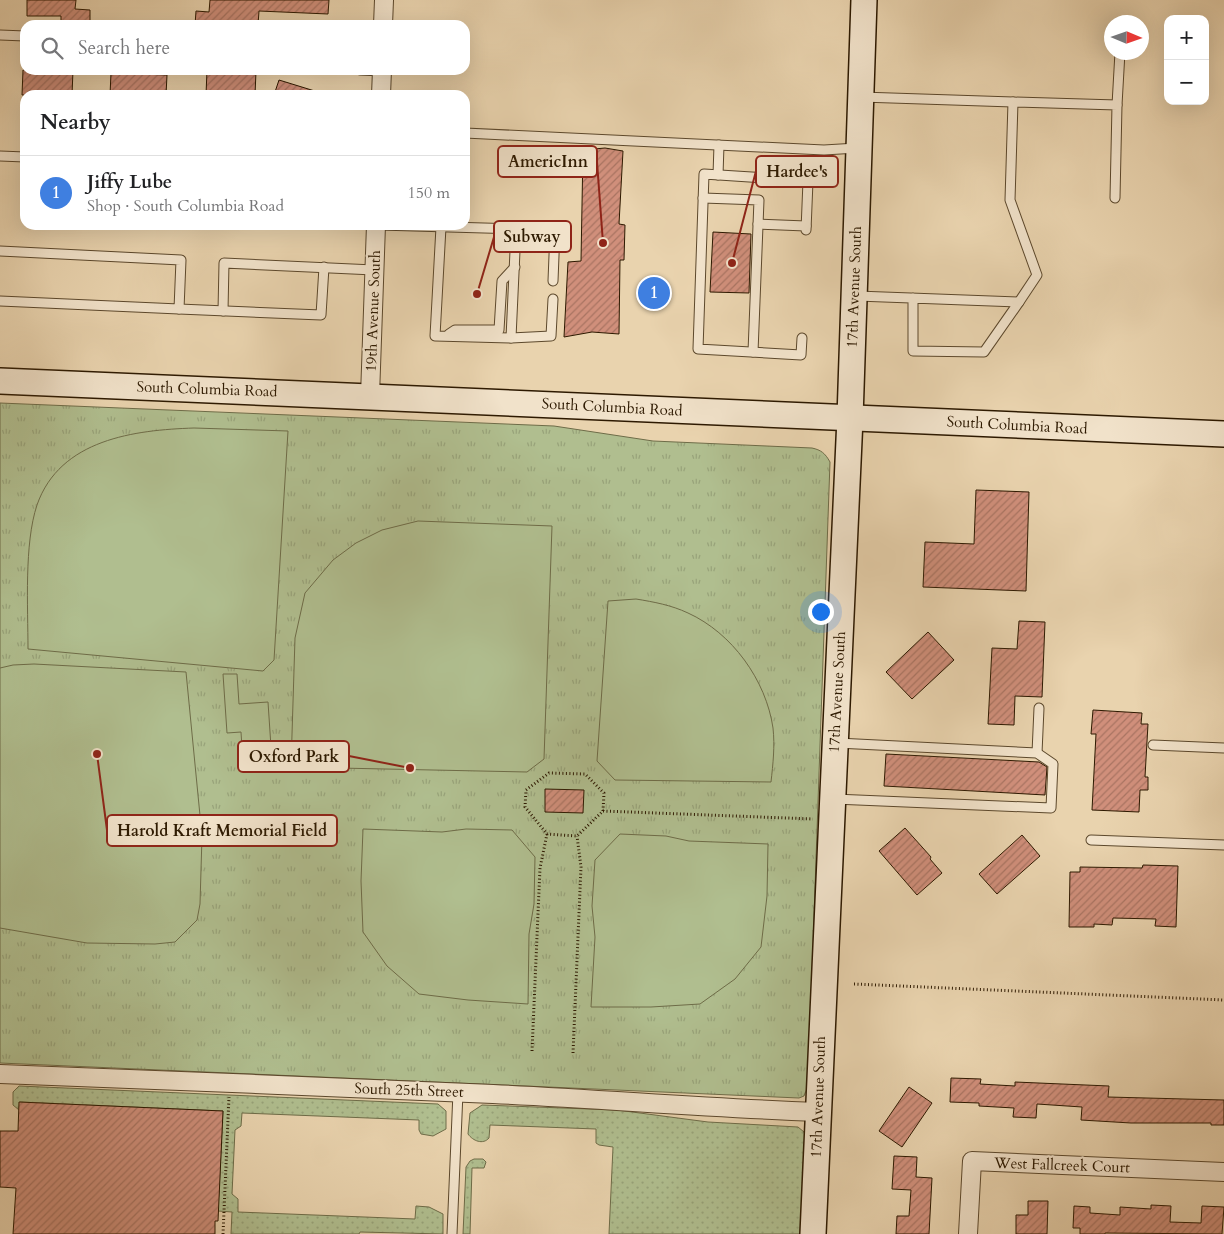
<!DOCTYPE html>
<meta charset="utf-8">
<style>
:root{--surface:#fff;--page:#f2f2f2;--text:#202124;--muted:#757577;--line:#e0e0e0;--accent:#8f2418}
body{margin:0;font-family:Cardo,serif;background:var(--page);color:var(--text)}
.controls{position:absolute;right:15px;top:15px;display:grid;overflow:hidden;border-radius:10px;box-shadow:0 5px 20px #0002}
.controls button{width:45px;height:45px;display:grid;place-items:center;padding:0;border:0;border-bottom:1px solid var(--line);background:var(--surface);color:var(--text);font:25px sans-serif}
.compass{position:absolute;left:1104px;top:15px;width:45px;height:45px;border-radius:50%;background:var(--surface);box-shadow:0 5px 20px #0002;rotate:92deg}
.you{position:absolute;left:820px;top:611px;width:18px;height:18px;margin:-12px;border:4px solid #fff;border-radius:50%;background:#1a73e8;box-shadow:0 0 0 8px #1a73e833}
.badge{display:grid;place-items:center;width:32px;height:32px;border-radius:50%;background:var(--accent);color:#fff;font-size:16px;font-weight:700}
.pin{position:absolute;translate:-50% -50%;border:2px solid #fff;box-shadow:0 1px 5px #0006}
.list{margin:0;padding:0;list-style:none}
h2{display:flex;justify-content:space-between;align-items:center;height:65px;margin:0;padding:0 20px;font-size:21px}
h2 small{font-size:16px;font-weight:400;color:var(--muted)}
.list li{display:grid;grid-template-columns:32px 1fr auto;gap:15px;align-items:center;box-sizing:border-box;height:75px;padding:0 20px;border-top:1px solid var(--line)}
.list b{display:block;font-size:19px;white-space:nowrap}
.list p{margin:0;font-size:16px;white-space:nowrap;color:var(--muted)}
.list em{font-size:16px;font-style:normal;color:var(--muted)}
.icon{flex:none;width:28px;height:28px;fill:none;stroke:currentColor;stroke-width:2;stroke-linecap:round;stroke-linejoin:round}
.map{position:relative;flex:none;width:1224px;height:1234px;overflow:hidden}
.search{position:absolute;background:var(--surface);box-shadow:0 5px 20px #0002;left:20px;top:20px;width:450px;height:55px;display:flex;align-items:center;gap:12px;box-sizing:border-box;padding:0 18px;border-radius:15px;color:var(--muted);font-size:19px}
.panel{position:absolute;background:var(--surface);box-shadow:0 5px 20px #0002;left:20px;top:90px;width:450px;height:140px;border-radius:15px}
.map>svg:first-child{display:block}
</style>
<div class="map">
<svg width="1224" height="1234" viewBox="0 0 1224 1234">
<defs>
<pattern id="grass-dots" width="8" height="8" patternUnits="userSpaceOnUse" patternTransform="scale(1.25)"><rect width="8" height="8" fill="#b0be8f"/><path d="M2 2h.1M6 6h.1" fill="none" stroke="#98a37a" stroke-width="1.8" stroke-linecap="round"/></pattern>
<pattern id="park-tufts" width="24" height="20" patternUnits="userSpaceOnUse" patternTransform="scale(1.25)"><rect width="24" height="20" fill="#b0be8f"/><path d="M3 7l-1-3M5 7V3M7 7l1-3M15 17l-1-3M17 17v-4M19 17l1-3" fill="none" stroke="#98a37a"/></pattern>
<pattern id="building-hatch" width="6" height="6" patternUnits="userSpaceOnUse" patternTransform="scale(1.25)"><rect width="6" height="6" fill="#d08f7b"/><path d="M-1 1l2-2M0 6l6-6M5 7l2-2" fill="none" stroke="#a97462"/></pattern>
</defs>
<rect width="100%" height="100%" fill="#e9d3ae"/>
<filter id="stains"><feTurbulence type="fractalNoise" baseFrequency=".004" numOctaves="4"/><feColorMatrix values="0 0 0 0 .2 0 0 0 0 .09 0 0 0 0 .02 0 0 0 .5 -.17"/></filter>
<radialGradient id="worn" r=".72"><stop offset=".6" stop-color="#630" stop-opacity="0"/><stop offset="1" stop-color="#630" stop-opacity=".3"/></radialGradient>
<!-- grass -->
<g fill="url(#grass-dots)" stroke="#6e6c48">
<path d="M19,1086l419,18 8,7v18l-13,7 -12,-2 -2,-4v-10l-177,-7 -1,13 -6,4 -3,64 6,5v13l177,7 1,-13 13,1 14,7v20l-83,-2 -1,2h-128l1,-22 -14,-1 5,-100 -203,-9 -1,8 -6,-5v-13z"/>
<path d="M482,1105l135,5 91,12 90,5 6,5 3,6 -4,96h-194l4,-87 -14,-2 -3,-2v-14l-106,-4 -1,13c-6,7 -16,3 -21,-4l2,-21z"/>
<path d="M474,1159h9l3,3 -2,6h-12l-2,66h-7l3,-67 4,-6z"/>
</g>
<!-- park -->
<path fill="url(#park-tufts)" stroke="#6e6c48" d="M0,403l554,23 99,15 159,7c9,2 13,5 18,14l-22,624 -4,10 -5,2 -799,-35z"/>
<!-- garden -->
<g fill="#b0be8f" stroke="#6e6c48">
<path d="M194,428l94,3 -14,229 -11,11 -235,-22c0,-42 -4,-105 9,-144 23,-66 98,-75 157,-77z"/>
<path d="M418,521l134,5 -8,233 -17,13 -236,-5 4,-129 10,-45 28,-33 23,-17 26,-13z"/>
<path d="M636,599c18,3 35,6 52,14 44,20 78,67 85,115 2,18 0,36 -2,54l-156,-2 -18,-19 11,-160z"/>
<path d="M34,664l152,8 16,164 -2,68 -3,16 -22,22 -20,2 -68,-1 -87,-15v-260l13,-3z"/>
<path d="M223,674h14l2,30 29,-2 4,60 -29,2 -2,-32 -14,1z"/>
<path d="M363,829l79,3 24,-3 46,1 23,27 -1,47 -5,30 -1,70 -60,-4 -49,-6 -32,-28 -24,-34 -2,-51z"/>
<path d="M620,834l46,2 23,5 79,3 -1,52 -6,51 -26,32 -35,25 -49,3h-60l4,-70 -3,-31 3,-46z"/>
</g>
<!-- building -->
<g fill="url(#building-hatch)" stroke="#2d1900">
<path d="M27,0h49l-1,9 15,1v15h-29v-9h-34z"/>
<path d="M210,0h119l-1,14 -69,-3 -1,14 -33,-2v2h-30l1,-14 13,1z"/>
<path d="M23,70h50l-1,25h-50z"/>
<path d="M207,70l49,1 -1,24h-49z"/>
<path d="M111,73l56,2 -1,20h-56z"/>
<path d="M279,80l39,12v3h-44z"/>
<path d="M605,148l18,3 -4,73 6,1 -1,35h-4l-1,74 -27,-2 -28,5 4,-75 13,-1 2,-111z"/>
<path d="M713,232l38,2 -2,59 -39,-1z"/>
<path d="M976,490l53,2 -3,99 -103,-4 2,-45 49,2z"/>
<path d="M1019,621l26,1 -3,75 -27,-1 -1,29 -26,-1 4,-76 25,1z"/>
<path d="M928,632l26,28 -42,39 -26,-27z"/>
<path d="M1093,710l49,3 -1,11h7l-3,53h3v13h-8l-1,22 -47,-2 4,-76h-5z"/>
<path d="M886,754l153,8 8,5 -2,28 -161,-9z"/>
<path d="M545,789l39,1 -1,23 -38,-1z"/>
<path d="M905,828l26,29 -1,2 12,14 -25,22 -38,-44z"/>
<path d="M1022,835l18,21 -43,38 -18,-20z"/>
<path d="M1143,865l35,1 -2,61 -21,-1 1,-7 -43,-1 -1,7 -18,-1v3h-25l1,-55h10v-5l62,1z"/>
<path d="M951,1078l30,1 -1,5 35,2v-4l94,4 -1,11 116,3v25h-13v-2h-80l-50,-3 1,-13 -45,-3 -1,14 -23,-1 1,-9 -35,-2v-3l-29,-1z"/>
<path d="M909,1087l23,16 -30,44 -23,-16z"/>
<path d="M19,1102l204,9 -5,110h-3v13h-202l3,-46 -16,-1v-56h18z"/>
<path d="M894,1156l23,1 -1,20 16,1 -3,56h-33l1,-18h12l2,-26 -19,-1z"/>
<path d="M1028,1201h20l-1,33h-31v-19h12z"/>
<path d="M1151,1205l20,1 -1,16 31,1 1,-17 22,1 -2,27 -117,-1v1h-25v-6h-7l1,-22 16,1v6l30,2v-8l31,2z"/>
</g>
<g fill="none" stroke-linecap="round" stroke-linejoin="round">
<defs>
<g id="lane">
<path d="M0,35l25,1"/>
<path d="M360,70l22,1"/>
<path d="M861,97l152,5"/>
<path d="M1117,105l3,-53"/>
<path d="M465,133l359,17 33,-2"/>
<path d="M0,156l25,1"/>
<path d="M718,175l1,-30"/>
<path d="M766,178l-62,-4 -6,175 103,6 1,-17"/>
<path d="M781,179l27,2 -2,49"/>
<path d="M703,198l56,2 -6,152"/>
<path d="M758,224l48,2"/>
<path d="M379,225l176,5 -2,51"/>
<path d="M441,227l-6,109 76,2 5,-109"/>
<path d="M0,251l181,9 -2,49 -179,-8"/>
<path d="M857,296l162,6 -35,50 -71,-1v-53"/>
<path d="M1019,302l18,-27 -27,-75 3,-98 104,3 -2,93"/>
<path d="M179,309l142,6 3,-48"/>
<path d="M223,311l1,-48 150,7"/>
<path d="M449,334l6,-4h44l3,-49 13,-14"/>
<path d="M511,338l40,-2 2,-37"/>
<path d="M1153,745l71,3"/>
<path d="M1037,753l2,-45"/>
<path d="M834,799l217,9 2,-44 -16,-11 -200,-10"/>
<path d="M1091,840l133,5"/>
<path d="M452,1234l6,-142"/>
</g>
<g id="street">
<path d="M383,25l1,-25"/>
<path d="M381,95l1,-25"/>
<path d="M370,396l6,-171"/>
<path d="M0,1074c164,7 329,12 493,20 108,5 216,14 324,18"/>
<path d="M968,1234l4,-73 252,11"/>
</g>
<g id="secondary">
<path d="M0,381l1224,53"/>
<path d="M813,1234l37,-816 14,-418"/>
</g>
</defs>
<!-- lane casing -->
<use href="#lane" stroke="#5c482c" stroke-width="11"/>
<!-- street casing -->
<use href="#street" stroke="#5c482c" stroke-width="20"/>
<!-- secondary casing -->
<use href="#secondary" stroke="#2d1900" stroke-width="28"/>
<!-- path -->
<g stroke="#2d1900" stroke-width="3" stroke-dasharray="1 2.5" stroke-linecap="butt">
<path d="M603,811l1,-18 -19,-19 -36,-1 -23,17 -1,17 22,27 30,2 26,-25 210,8"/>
<path d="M854,984l370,16"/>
<path d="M532,1051l8,-183 7,-34"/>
<path d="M573,1053l8,-186 -4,-31"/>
<path d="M223,1234l6,-137"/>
</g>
<!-- lane -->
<use href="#lane" stroke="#f1e2ca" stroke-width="9"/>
<!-- street -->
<use href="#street" stroke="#f1e2ca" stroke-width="18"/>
<!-- secondary -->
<use href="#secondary" stroke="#f1e2ca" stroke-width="25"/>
</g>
<g text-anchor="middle" stroke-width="4.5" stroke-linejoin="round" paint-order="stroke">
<!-- street labels -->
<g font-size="15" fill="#2d1900" stroke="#f1e2ca">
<text transform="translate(854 287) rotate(-88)" y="5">17th Avenue South</text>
<text transform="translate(373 311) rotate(-88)" y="5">19th Avenue South</text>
<text transform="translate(207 389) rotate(2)" y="5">South Columbia Road</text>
<text transform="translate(612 407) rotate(3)" y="5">South Columbia Road</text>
<text transform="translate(1017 425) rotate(3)" y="5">South Columbia Road</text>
<text transform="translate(837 692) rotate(-87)" y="5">17th Avenue South</text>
<text transform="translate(409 1090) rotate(2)" y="5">South 25th Street</text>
<text transform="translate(818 1097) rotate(-88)" y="5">17th Avenue South</text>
<text transform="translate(1062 1165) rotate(2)" y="5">West Fallcreek Court</text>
</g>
</g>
<!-- callouts -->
<path fill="none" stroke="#8f2418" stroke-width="2" d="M603 243L597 162M732 263L756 171M477 294L494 237M410 768L349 756M97 754L107 830"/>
<g fill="#8f2418" stroke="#f1e2ca" stroke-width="2">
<circle cx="603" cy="243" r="5"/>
<circle cx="732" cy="263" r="5"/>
<circle cx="477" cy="294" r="5"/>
<circle cx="410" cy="768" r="5"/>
<circle cx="97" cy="754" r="5"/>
</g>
<g fill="#f1e2ca" stroke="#8f2418" stroke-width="2">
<rect x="498" y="146" width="99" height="31" rx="5"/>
<rect x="756" y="156" width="82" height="31" rx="5"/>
<rect x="494" y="221" width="77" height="31" rx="5"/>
<rect x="238" y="741" width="111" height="31" rx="5"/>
<rect x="107" y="815" width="230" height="31" rx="5"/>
</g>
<g font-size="16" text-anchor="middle" font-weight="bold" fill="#2d1900">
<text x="548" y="167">AmericInn</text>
<text x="797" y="177">Hardee's</text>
<text x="532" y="242">Subway</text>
<text x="294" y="762">Oxford Park</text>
<text x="222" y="836">Harold Kraft Memorial Field</text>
</g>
<rect width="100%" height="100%" filter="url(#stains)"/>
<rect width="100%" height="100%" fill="url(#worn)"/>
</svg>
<div class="controls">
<button>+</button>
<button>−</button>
</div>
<svg class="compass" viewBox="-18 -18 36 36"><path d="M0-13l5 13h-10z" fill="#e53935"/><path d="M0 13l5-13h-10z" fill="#757577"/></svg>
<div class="you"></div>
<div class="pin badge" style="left:654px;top:293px;background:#3f7fe0">1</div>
<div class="search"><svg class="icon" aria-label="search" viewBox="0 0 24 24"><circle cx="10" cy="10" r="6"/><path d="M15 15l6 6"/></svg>Search here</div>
<section class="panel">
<h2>Nearby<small></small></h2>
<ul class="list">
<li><span class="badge" style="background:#3f7fe0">1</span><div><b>Jiffy Lube</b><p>Shop · South Columbia Road</p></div><em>150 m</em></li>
</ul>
</section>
</div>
